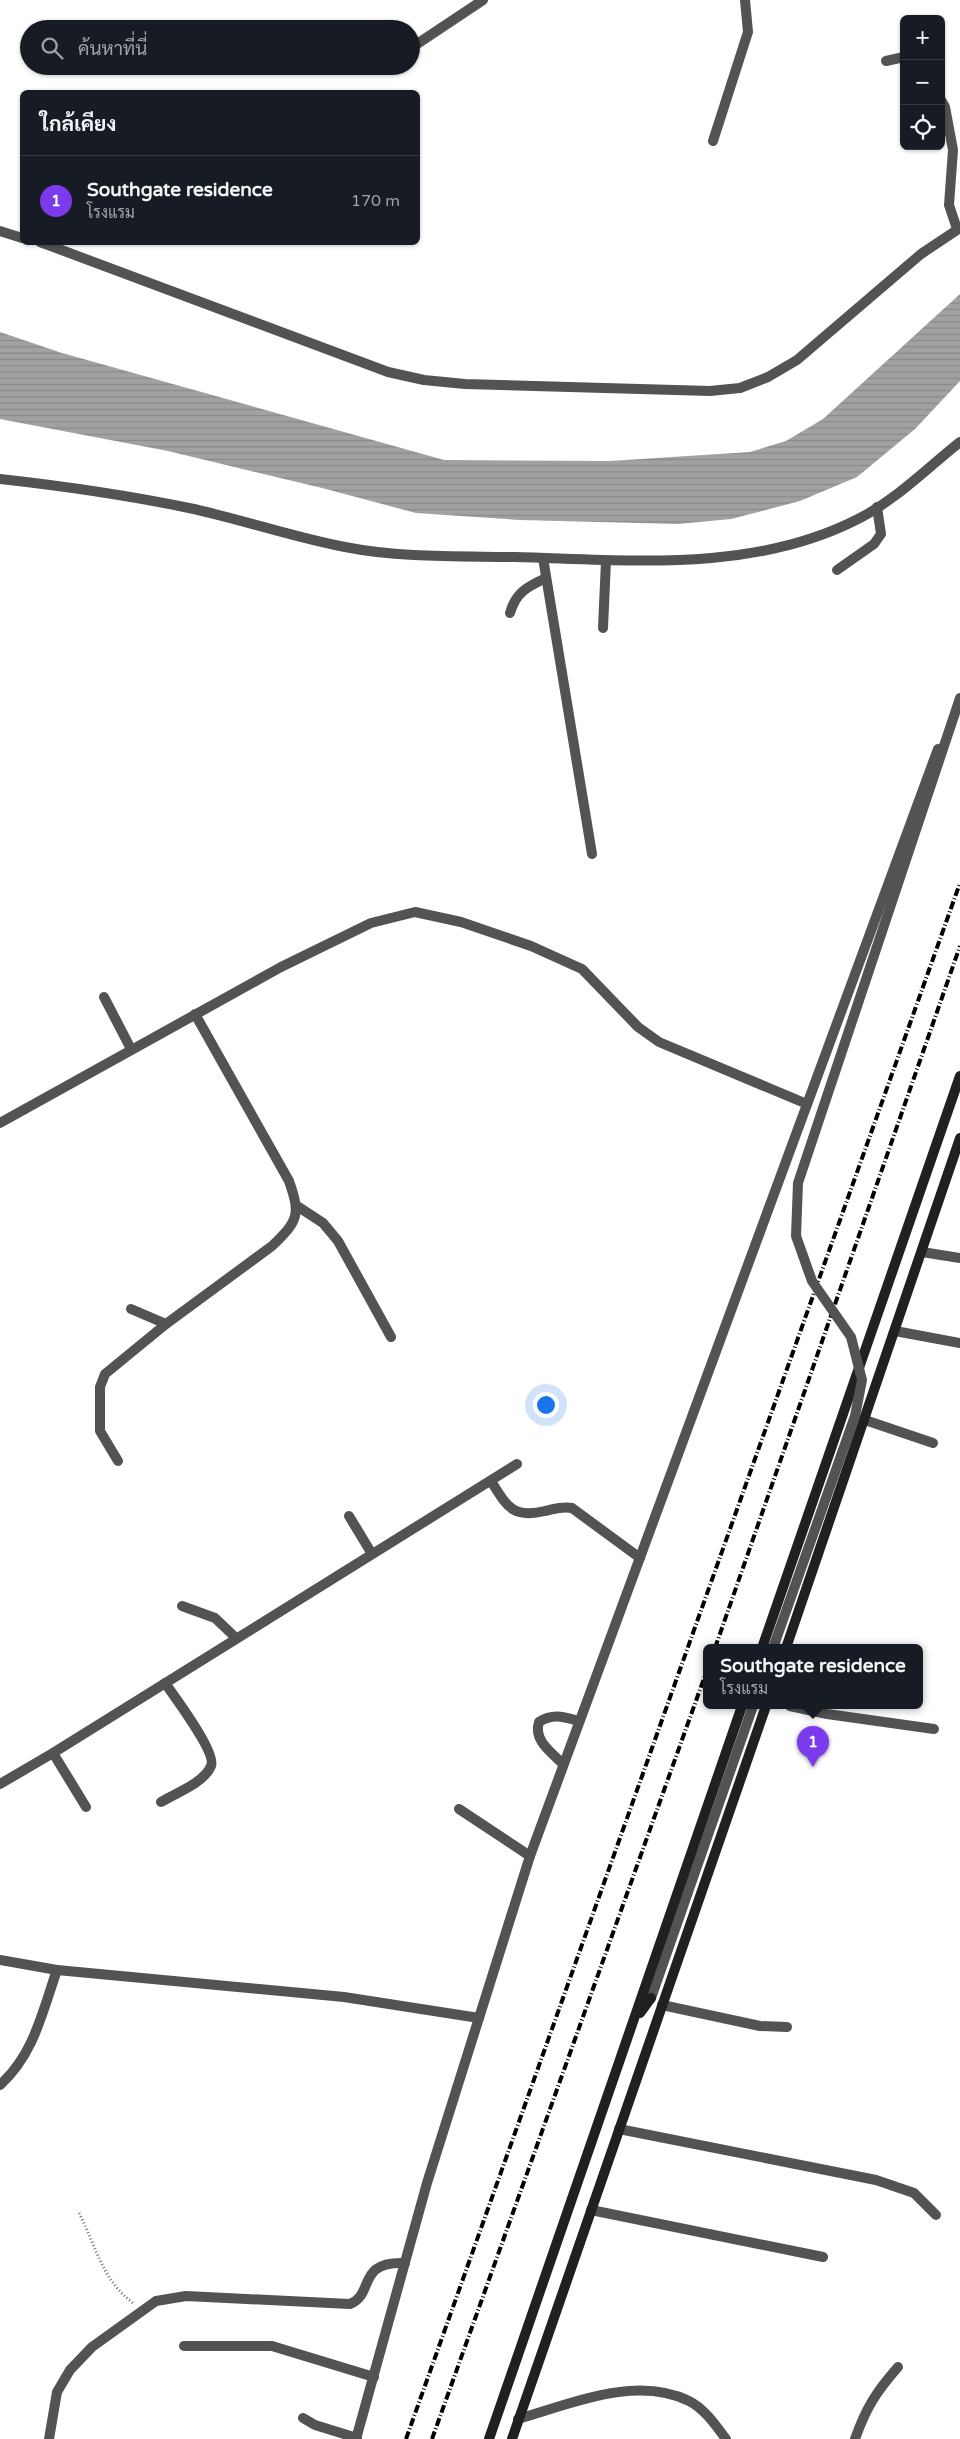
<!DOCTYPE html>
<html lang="th">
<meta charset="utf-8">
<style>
:root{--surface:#171b24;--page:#20242c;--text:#f1f3f6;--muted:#9ea1a6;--line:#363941;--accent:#7c3aed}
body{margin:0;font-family:"Varela Round",Sarabun,sans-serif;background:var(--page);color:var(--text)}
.controls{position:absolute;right:15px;top:15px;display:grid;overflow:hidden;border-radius:8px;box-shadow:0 1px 4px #0004}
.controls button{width:45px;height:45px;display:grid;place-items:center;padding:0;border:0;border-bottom:1px solid var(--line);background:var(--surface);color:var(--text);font:25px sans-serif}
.you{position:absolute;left:545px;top:1404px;width:18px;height:18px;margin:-12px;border:4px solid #fff;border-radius:50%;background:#1a73e8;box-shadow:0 0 0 8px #1a73e833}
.badge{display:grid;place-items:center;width:32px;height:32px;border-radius:50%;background:var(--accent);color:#fff;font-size:16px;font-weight:700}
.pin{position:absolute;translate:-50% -41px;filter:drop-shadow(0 1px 2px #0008)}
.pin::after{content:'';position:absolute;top:26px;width:18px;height:15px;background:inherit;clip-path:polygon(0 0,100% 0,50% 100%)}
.popup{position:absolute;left:703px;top:1644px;width:220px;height:65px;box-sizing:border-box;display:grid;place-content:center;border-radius:8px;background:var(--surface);filter:drop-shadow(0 1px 4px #0005);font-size:16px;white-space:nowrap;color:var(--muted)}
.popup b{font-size:19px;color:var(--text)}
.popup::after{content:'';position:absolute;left:50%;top:100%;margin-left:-10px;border:10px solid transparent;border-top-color:var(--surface)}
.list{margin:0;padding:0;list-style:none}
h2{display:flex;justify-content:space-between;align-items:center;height:65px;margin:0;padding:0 20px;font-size:21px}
h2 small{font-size:16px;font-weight:400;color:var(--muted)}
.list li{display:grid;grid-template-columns:32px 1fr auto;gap:15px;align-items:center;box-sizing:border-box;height:90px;padding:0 20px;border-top:1px solid var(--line)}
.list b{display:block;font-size:19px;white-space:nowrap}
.list p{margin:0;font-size:16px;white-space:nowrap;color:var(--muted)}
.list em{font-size:16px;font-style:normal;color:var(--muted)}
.icon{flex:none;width:28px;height:28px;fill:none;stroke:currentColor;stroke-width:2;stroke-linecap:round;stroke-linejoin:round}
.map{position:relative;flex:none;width:960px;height:2439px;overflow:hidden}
.search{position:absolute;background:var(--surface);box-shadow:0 1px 4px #0004;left:20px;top:20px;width:400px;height:55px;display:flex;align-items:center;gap:12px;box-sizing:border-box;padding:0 18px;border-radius:28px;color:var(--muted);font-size:19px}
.panel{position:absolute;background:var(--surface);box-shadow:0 1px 4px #0004;left:20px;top:90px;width:400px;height:155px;border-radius:8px}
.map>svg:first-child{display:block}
</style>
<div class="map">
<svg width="960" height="2439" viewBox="0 0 960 2439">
<defs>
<pattern id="water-rules" width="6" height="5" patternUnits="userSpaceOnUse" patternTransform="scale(1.25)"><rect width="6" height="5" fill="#a1a1a1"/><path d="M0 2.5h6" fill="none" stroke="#898989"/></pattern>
</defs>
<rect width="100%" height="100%" fill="#fff"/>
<!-- water -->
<path fill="url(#water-rules)" d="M960,294v87l-45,48 -58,48 -57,24 -69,18 -53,5 -158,-4 -104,-7 -94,-25 -154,-37 -168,-32v-87l62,21 382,107 166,1 140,-9 36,-11 37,-22z"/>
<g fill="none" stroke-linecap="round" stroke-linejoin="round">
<!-- path -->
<path stroke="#757575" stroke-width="3" stroke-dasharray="1 2.5" stroke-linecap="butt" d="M79,2213c17,33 23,67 54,90"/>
<!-- service -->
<g stroke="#535353" stroke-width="10">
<path d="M411,48l72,-48"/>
<path d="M886,61l18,-4"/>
<path d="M941,100l4,7 8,43 -4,55 8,24"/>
<path d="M713,141l35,-109 -3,-32"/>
<path d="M543,558l49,296"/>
<path d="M837,570l37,-26 7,-10 -4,-27"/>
<path d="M510,613c6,-21 17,-26 36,-35"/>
<path d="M603,628l3,-67"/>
<path d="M104,997l27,52"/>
<path d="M297,1206l26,17 15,18 53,96"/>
<path d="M922,1252l38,6"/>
<path d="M131,1309l35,15"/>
<path d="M865,1420l68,23"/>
<path d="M491,1481c16,25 21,38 54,30 10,-2 16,-5 27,-3l68,50"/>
<path d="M349,1516l23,38"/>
<path d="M182,1606l33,12 21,20"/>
<path d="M790,1706l37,8 107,15"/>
<path d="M53,1753l33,54"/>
<path d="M563,1764c-12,-12 -30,-24 -24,-42 14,-9 25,-5 40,-1"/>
<path d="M161,1802c15,-9 43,-19 50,-36 6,-13 -37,-70 -46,-83"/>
<path d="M459,1809l71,47"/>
<path d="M662,2005l98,21 27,1"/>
<path d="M619,2129l257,51 38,13 22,22"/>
<path d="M591,2210l232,47"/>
<path d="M303,2418l12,7 42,13"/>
<path d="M855,2439c11,-31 21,-47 43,-72"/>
</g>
<!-- minor -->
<g stroke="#535353" stroke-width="10">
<path d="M0,231l22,7"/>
<path d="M40,242l348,130 36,8 41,4 245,7 30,-3 28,-11 29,-17 124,-106 39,-26"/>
<path d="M0,479c63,7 126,16 189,29 52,11 103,29 156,39 55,11 114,9 170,10 114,3 236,16 341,-37 39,-19 70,-51 104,-78"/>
<path d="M0,1123l281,-156 90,-44 44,-11 46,10 70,24 51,23 56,58 21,15 148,62"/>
<path d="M895,1331l65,12"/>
<path d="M118,1461l-18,-30v-44l5,-13 61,-50 106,-78c26,-25 29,-31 17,-65l-94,-167"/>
<path d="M0,1784l53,-31 464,-289"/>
<path d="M0,1960l57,10 287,27 135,21"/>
<path d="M0,2085c34,-31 42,-72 57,-115"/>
<path d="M184,2346h88l102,31"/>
<path d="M518,2419c53,-15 117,-44 171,-18 16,8 27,25 37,38"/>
<path d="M49,2439l8,-47 13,-22 22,-23 64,-46 30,-5 164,8c25,-10 6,-43 55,-41"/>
</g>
<!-- tertiary -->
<g stroke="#535353" stroke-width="10">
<path d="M651,1998l102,-292"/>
<path d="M356,2439l71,-256 103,-327 408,-1107"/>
</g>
<!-- secondary -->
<g stroke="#202020" stroke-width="10">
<path d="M762,1648l198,-572"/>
<path d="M786,1648l174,-510"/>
<path d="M640,2013l11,-15"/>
<path d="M489,2439l253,-733"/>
<path d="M512,2439l254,-733"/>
</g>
<!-- rail -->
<g stroke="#000" stroke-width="4" stroke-dasharray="8 2.5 1 2.5" stroke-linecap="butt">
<path d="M715,1648l245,-702"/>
<path d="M406,2439l554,-1556"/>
<path d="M432,2439l275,-769"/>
</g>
<!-- tertiary-bridge -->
<path stroke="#535353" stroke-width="10" d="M773,1648l82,-232 7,-36 -11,-43 -39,-56 -16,-45 2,-53 162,-485"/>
</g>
</svg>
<div class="controls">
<button>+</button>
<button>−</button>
<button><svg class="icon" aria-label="locate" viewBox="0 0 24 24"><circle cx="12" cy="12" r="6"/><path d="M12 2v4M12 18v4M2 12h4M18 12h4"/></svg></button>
</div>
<div class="you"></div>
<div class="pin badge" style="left:813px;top:1767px">1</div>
<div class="popup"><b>Southgate residence</b>โรงแรม</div>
<div class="search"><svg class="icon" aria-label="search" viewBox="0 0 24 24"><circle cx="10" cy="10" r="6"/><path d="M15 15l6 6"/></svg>ค้นหาที่นี่</div>
<section class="panel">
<h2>ใกล้เคียง<small></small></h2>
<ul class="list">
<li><span class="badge">1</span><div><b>Southgate residence</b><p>โรงแรม</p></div><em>170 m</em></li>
</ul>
</section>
</div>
